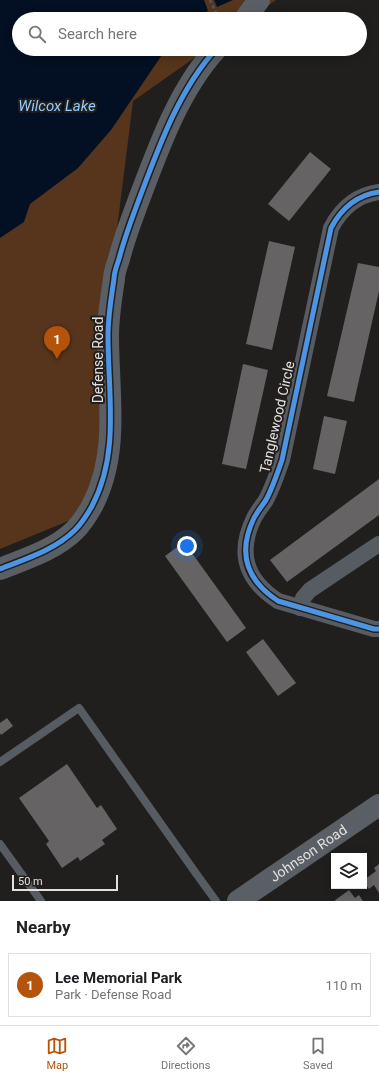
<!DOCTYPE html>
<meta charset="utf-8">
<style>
:root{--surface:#fff;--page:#f6f6f6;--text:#202124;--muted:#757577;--line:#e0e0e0;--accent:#b45309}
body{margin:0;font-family:Roboto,sans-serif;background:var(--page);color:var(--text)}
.controls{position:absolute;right:12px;bottom:12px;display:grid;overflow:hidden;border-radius:0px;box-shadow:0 2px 10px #0003}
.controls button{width:36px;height:36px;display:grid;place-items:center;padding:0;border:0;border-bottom:1px solid var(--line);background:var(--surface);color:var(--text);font:20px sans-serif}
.scale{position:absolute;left:12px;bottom:10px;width:106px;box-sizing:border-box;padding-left:4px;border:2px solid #e3e0df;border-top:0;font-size:11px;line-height:14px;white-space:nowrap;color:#e3e0df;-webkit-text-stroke:3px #221f1d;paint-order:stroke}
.you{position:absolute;left:187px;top:546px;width:14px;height:14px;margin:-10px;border:3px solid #fff;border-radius:50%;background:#1a73e8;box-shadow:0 0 0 6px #1a73e833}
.badge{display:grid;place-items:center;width:26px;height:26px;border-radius:50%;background:var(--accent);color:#fff;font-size:13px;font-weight:700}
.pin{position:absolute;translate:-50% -33px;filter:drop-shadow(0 1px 2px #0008)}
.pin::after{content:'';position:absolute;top:21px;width:14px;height:12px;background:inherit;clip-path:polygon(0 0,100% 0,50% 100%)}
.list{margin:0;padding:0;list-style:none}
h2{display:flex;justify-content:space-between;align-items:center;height:52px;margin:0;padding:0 16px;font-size:17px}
h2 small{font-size:13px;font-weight:400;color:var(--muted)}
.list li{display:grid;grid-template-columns:26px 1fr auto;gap:12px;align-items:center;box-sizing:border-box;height:64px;margin:0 8px 8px;padding:0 8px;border:1px solid var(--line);border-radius:0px}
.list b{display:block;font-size:15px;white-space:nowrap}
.list p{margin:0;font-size:13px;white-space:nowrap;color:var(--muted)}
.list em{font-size:13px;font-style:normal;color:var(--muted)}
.icon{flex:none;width:22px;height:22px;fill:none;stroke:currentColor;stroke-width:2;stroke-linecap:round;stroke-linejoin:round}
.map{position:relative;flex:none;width:379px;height:901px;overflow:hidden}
.search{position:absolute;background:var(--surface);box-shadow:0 2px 10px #0003;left:12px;right:12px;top:12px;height:44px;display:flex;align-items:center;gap:10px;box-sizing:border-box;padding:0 14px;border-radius:22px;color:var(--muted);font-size:15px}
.sheet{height:124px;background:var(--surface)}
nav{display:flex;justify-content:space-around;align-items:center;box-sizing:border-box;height:56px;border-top:1px solid var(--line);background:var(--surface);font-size:11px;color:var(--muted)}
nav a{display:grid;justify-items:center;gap:2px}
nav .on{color:var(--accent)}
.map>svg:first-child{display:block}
</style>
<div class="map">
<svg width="379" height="901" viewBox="0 0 379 901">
<rect width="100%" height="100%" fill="#211f1e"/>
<!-- green -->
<path fill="#56351c" d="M0,0h276l-27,19h-230v30h188l-74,52 -19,152 -1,212 -23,47 -90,37z"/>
<!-- water -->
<g fill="#031023">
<path d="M0,0h204l4,11 -18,8h-171v30h147l-55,81 -33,38 -48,36 -6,18 -24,16z"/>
<path d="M214,0h19l-16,7z"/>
</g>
<!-- building -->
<g fill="#656364">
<path d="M310,152l21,17 -42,52 -21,-17z"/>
<path d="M269,241l26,6 -23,103 -26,-6z"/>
<path d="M358,263l21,4v24l-25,111 -27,-6z"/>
<path d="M243,364l25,6 -22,99 -24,-5z"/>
<path d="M324,416l23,5 -12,53 -22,-5z"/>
<path d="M379,479v36l-92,67 -17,-22z"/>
<path d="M184,542l62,86 -19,14 -62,-86z"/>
<path d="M263,639l33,44 -18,13 -32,-44z"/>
<path d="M7,718l6,8 -12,9 -1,-2v-10z"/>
<path d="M67,764l30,44 4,-3 16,24 -15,11 3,4 -25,17 -2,-4 -16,11 -16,-24 3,-3 -30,-43z"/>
<path d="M379,864v29l-5,-8 -5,4 -5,-7v-2l12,-9 -2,-3z"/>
<path d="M349,890l6,8 4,-3 4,6h-29z"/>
</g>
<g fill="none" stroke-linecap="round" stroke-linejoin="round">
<!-- path -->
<path stroke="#55585b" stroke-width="2.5" stroke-dasharray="3 3" stroke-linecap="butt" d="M210,0l9,19"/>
<!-- lane -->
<g stroke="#575c62" stroke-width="8">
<path d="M0,762l79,-54 116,164 21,29"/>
<path d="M0,844l41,57"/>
</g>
<!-- street -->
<g stroke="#575c62" stroke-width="16">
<path d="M379,192c-22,3 -38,17 -48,36l-49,232c-5,14 -9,27 -16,40 -4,6 -9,12 -12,18 -17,35 -8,62 24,83l96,28h5"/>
<path d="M300,608l3,-10 7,-8 69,-46"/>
</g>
<!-- secondary -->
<g stroke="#595f64" stroke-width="22">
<path d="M245,19l14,-19"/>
<path d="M0,569c25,-10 55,-19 75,-39 7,-7 12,-15 17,-24 28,-53 16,-112 16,-170 0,-19 3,-38 6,-57 0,-7 3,-14 5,-20 5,-20 12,-38 19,-57 20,-53 40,-111 78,-153"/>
<path id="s1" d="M238,901l141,-96"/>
</g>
<defs>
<g id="cycleway">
<path d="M379,192c-22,3 -38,17 -48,36l-49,232c-5,14 -9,27 -16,40 -4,6 -9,12 -12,18 -17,35 -8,62 24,83l96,28h5"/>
<path d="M0,569c25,-10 55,-19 75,-39 7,-7 12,-15 17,-24 28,-53 16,-112 16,-170 0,-19 3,-38 6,-57 0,-7 3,-14 5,-20 5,-20 12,-38 19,-57 20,-53 40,-111 78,-153"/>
</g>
</defs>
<!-- cycleway casing -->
<use href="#cycleway" stroke="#221f1d" stroke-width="8"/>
<!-- cycleway -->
<use href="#cycleway" stroke="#4d94e3" stroke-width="5"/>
</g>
<g text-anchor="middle" stroke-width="4" stroke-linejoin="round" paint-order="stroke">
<!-- street labels -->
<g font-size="14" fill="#e3e0df" stroke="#221f1d">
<text transform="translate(98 360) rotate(-90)" y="5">Defense Road</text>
<text transform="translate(277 417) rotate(-77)" y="5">Tanglewood Circle</text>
<text dy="5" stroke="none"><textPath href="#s1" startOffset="85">Johnson Road</textPath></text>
</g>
<!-- water labels -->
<g font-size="15" font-style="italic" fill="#91cafd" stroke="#221f1d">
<text x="57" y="111">Wilcox Lake</text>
</g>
</g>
</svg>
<div class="controls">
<button><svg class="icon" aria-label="layers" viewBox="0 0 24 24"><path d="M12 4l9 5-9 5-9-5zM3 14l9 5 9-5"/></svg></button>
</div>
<div class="scale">50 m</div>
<div class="you"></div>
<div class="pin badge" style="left:57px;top:359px">1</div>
<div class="search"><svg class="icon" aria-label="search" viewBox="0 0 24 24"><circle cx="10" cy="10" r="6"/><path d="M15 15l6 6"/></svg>Search here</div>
</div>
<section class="sheet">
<h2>Nearby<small></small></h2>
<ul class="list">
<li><span class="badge">1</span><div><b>Lee Memorial Park</b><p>Park · Defense Road</p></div><em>110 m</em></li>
</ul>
</section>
<nav>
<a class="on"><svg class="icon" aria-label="map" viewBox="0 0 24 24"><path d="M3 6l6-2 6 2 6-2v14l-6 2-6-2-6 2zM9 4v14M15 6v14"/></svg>Map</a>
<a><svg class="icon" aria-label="directions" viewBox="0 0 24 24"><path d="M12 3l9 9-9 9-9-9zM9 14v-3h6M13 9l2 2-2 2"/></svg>Directions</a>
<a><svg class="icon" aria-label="saved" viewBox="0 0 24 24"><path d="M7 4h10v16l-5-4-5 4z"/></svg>Saved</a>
</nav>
